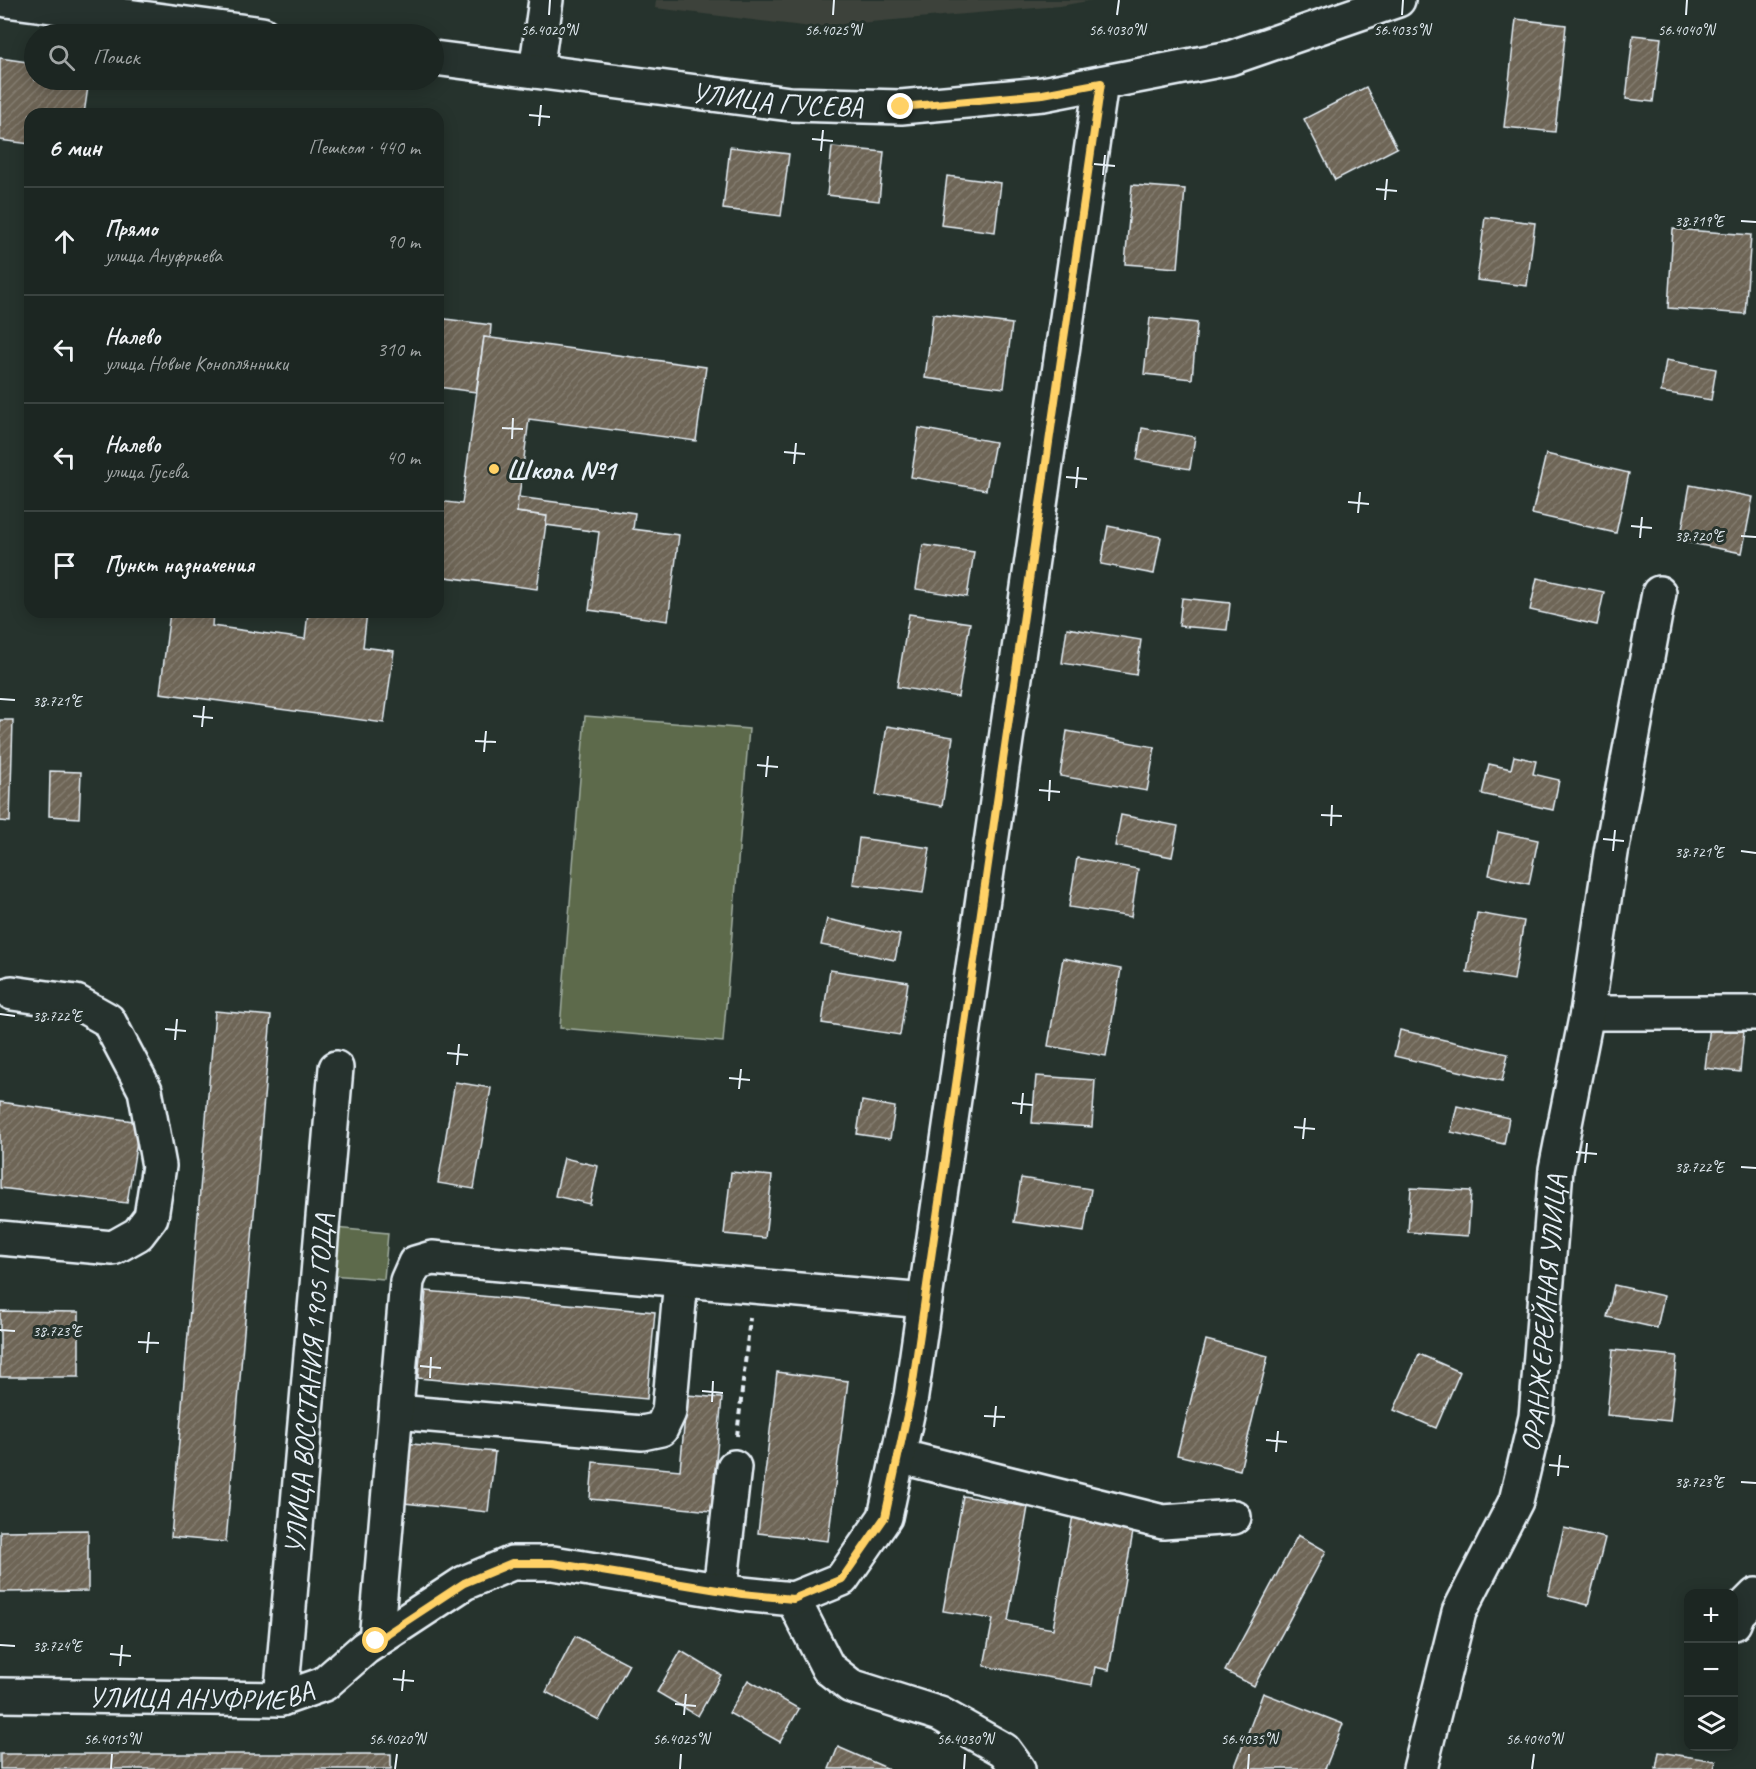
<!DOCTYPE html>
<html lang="ru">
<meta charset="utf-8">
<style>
:root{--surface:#1c2622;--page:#252e2a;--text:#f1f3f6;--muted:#a0a5a5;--line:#3a4340}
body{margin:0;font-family:Caveat,sans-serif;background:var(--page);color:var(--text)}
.controls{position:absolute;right:18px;bottom:18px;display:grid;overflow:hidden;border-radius:12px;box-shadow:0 3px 15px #0003}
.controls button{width:54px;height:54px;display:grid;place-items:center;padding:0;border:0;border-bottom:2px solid var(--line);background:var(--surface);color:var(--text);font:30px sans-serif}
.stop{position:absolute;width:18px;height:18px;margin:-14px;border:4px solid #ffd166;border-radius:50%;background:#fff}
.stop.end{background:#ffd166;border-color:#fff;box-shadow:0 2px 6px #0008}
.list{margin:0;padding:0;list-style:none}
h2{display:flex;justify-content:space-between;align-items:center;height:78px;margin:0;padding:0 24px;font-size:26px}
h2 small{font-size:20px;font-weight:400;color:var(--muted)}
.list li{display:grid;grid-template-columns:39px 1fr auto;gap:18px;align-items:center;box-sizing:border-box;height:108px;padding:0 24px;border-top:2px solid var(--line)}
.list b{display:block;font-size:22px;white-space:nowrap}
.list p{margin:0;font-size:20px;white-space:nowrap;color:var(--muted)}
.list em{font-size:20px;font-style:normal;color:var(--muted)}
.icon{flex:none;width:33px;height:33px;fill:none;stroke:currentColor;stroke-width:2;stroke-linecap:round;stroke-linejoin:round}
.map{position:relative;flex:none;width:1756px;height:1769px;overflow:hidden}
.search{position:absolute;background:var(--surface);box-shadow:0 3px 15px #0003;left:24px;top:24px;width:420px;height:66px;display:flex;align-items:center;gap:15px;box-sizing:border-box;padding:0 21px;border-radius:33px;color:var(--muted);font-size:22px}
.panel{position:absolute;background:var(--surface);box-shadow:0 3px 15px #0003;left:24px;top:108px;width:420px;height:510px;border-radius:18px}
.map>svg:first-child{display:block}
</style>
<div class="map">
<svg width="1756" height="1769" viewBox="0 0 1756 1769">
<defs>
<pattern id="building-hatch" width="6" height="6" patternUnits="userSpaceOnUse" patternTransform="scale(1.5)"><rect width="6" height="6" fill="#6e6557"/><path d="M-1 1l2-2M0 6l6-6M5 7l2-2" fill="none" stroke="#837c70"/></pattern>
</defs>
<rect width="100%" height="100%" fill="#26332d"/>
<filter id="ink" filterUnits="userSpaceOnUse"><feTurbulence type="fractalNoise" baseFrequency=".0167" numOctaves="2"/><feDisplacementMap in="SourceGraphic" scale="12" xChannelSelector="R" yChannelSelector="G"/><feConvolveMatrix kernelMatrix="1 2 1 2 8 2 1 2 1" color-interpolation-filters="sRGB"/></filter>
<g filter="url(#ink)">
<!-- built -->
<path fill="#3c423a" d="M656,0h437l-33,6 -249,21 -156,-19z"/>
<!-- park -->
<g fill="#5d6b4c" stroke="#a2aea2" stroke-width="1.5">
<path d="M585,716l164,13 -26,313 -163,-14z"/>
<path d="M334,1228l54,5 -4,46 -54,-4z"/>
</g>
<!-- building -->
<g fill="url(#building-hatch)" stroke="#e8f1f8" stroke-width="1.5">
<path d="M1516,19l50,6 -11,107 -51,-5z"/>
<path d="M1633,35l28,3 -8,64 -27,-3z"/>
<path d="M0,58l34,5v17h55l-5,34h-54v30l-30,-4z"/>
<path d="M1366,87l31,61 -62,32 -31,-61z"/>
<path d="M730,147l59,7 -8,62 -58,-7z"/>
<path d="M832,147l52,5 -5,49 -52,-6z"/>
<path d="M947,176l54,7 -6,49 -54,-7z"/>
<path d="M1132,185l53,4 -7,79 -53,-4z"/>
<path d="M1485,217l50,6 -8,63 -50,-6z"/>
<path d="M1673,229l78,6 -6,79 -77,-6z"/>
<path d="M933,314l79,10 -8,64 -79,-10z"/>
<path d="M438,318l53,7 -1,13 -6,-1 -8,55 -38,-5z"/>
<path d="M1150,318l47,5 -5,56 -48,-5z"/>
<path d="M484,337l222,30 -10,74 -167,-22 -12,93 30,4 -10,73 -99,-13v-75l24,3z"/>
<path d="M1666,360l50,9 -5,31 -50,-8z"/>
<path d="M919,428l76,14 -9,48 -75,-13z"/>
<path d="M1142,428l53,9 -5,32 -53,-9z"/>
<path d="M1546,454l83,19 -13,60 -84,-19z"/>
<path d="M1690,485l63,12 -11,56 -62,-12z"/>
<path d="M518,497l117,16 -2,16 46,6 -11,86 -79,-11 10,-78 -53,-7 1,-9 -30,-4z"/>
<path d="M1108,526l53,11 -7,37 -53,-10z"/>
<path d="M923,545l51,7 -7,45 -51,-8z"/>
<path d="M1537,578l67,14 -7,33 -67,-15z"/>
<path d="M1182,598l48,5 -3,27 -48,-4z"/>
<path d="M170,612h43l-1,14 93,13 3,-27h59l-4,35 31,4 -10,72 -224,-30z"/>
<path d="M909,614l61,9 -12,74 -61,-10z"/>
<path d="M1067,628l74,12 -5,35 -74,-12z"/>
<path d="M0,720h13l-3,102 -10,-1z"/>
<path d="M887,726l66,11 -11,69 -66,-11z"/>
<path d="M1067,731l88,16 -8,44 -87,-15z"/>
<path d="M1514,756l22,5 -3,13 26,6 -6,30 -71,-16 7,-30 22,5z"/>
<path d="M50,771l31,1 -2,46 -30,-2z"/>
<path d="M1121,815l57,11 -6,31 -57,-11z"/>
<path d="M1498,832l40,8 -9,44 -40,-9z"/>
<path d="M859,838l71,10 -7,45 -70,-9z"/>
<path d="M1077,858l61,11 -7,48 -62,-10z"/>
<path d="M1477,913l47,8 -10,59 -47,-8z"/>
<path d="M827,919l73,16 -5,25 -74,-15z"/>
<path d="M1063,958l58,11 -15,87 -58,-10z"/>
<path d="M830,970l78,12 -8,53 -78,-12z"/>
<path d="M215,1011l56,5 -45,526 -55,-5z"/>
<path d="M1710,1026l34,4 -4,42 -35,-4z"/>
<path d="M1400,1030l108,24 -6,27 -108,-25z"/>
<path d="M1036,1076l59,4 -3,47 -60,-4z"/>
<path d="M455,1082l36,6 -17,101 -36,-6z"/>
<path d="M862,1101l33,6 -5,32 -33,-5z"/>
<path d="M0,1102l140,20 -13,81 -127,-15z"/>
<path d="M1457,1106l52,12 -5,26 -53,-12z"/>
<path d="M564,1158l34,8 -8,38 -35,-8z"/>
<path d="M731,1172l41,4 -7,62 -41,-4z"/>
<path d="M1021,1178l70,11 -7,43 -70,-10z"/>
<path d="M1411,1188l60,3 -3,45 -60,-4z"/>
<path d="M1614,1285l50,11 -7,32 -50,-11z"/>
<path d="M426,1291l229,21 -8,87 -229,-21z"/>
<path d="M0,1311l79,1v65h-79z"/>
<path d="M1206,1340l62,16 -28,114 -63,-15z"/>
<path d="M1613,1350l64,6 -7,65 -63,-6z"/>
<path d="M1419,1354l41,18 -24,56 -42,-18z"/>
<path d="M777,1372l71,9 -20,160 -70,-8z"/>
<path d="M687,1395l35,3 -11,113 -121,-12 3,-37 87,8z"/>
<path d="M402,1443l93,9 -7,60 -93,-10z"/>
<path d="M963,1496l65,11 -20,114 45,8 20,-114 61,11 -25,144 -14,-3 -3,18 -108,-19 9,-47 -50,-8z"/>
<path d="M1564,1528l41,10 -17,67 -40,-10z"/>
<path d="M88,1530v61l-88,1v-61z"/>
<path d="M1298,1535l28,16 -72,135 -29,-15z"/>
<path d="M575,1636l54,28 -30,56 -53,-28z"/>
<path d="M681,1651l40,24 -23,41 -41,-24z"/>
<path d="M748,1680l51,29 -19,33 -51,-29z"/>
<path d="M1263,1693l80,31 -18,45h-91z"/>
<path d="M838,1747l51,22h-60z"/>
<path d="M1659,1752l57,9 -2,8h-58z"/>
<rect x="0" y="1754" width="391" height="15"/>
</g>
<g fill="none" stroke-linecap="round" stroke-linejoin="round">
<defs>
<g id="minor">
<path d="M536,71l10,-71"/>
<path d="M1587,1013h169"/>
<path d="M0,1238l113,10 25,-14 13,-17 8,-51 -14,-76 -37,-70 -32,-18 -64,-9"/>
<path d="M396,1412l246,21 19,-4 8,-17 12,-132"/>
<path d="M898,1456l265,66 71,-5"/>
<path d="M720,1590l14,-123"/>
<path d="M793,1599l35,69 23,18 89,28 64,36 14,19"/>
<path d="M1734,1623l4,-10 18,-18"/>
<path d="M376,1641l31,-360 8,-18 17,-5 493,43"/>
<path id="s1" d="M0,1695l281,4 43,-15 41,-36 99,-65 48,-20h41l189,31 51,5 49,-20 43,-62 26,-121 190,-1313"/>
<path id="s2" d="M281,1699l55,-631"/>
<path id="s3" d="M1420,1769l39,-157 57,-111 20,-84 20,-248 31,-156 24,-160 48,-260"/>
</g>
<g id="major">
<path d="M6,0l256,34"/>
<path id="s4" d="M434,58l356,46 111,3 142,-13 187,-36 168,-58"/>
</g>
</defs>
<!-- minor casing -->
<use href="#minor" stroke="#e8f1f8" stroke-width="38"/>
<!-- major casing -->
<use href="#major" stroke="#e8f1f8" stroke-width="38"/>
<!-- path -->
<path stroke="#e8f1f8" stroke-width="4" stroke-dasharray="6 4.5" stroke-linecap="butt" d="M737,1436l13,-118"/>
<!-- minor -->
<use href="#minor" stroke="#26332d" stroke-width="33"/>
<!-- major -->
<use href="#major" stroke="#26332d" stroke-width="33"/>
</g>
</g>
<g fill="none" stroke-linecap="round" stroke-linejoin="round" filter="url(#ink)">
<!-- route -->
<path stroke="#ffd166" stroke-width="8" d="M376,1641l88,-58 48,-20h41l189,31 51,5 49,-20 43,-62 26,-121 190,-1313 -58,11 -142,13"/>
</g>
<!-- ticks -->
<path fill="none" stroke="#e8f1f8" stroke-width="2" d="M549,15l1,-15M833,15l1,-15M1117,15l2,-15M1402,15l1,-15M1686,15l1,-15M529,115l21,2M539,126l2,-21M812,139l21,2M821,151l2,-21M1094,164l21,2M1103,175l2,-20M1376,189l21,2M1385,200l2,-21M1741,221l15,1M502,428l21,1M512,439l1,-21M784,452l21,2M794,464l2,-21M1066,477l21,2M1076,488l2,-21M1348,502l21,2M1358,513l2,-21M1631,526l21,2M1741,536l15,1M1640,538l2,-21M0,699l15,1M193,716l20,2M202,727l2,-21M475,741l21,1M484,752l2,-21M757,765l21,2M766,777l2,-21M1039,790l21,2M1049,801l1,-21M1321,815l21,1M1331,826l1,-21M1603,839l21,2M1613,851l2,-21M1741,851l15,2M0,1014l15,2M165,1029l21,2M175,1040l2,-21M447,1053l21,2M457,1065l2,-21M729,1078l21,2M739,1089l2,-20M1012,1103l21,2M1021,1114l2,-21M1294,1127l21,2M1303,1139l2,-21M1576,1152l21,2M1585,1163l2,-20M1741,1167l15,1M0,1330l15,1M138,1342l21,1M147,1353l2,-21M420,1366l21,2M430,1378l1,-21M702,1391l21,2M712,1402l1,-21M984,1416l21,1M994,1427l2,-21M1266,1440l21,2M1276,1452l2,-21M1549,1465l20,2M1558,1476l2,-21M1741,1482l15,1M0,1645l15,1M110,1654l21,2M120,1666l2,-21M393,1679l21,2M402,1691l2,-21M675,1704l21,2M684,1715l2,-21M111,1769l1,-15M395,1769l2,-15M680,1769l1,-15M964,1769l1,-15M1248,1769l1,-15M1532,1769l2,-15"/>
<!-- markers -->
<circle fill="#ffd166" stroke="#26332d" stroke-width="2" cx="494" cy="469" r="6"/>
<g text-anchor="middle" stroke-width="6" stroke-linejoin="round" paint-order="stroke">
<!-- street labels -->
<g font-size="28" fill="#e8f1f8" stroke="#26332d">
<text dy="10" stroke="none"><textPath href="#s4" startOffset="346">УЛИЦА ГУСЕВА</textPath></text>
<text dy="10" stroke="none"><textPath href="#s3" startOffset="477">ОРАНЖЕРЕЙНАЯ УЛИЦА</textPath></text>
<text dy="10" stroke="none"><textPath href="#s2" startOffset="316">УЛИЦА ВОССТАНИЯ 1905 ГОДА</textPath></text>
<text dy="10" stroke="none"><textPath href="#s1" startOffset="201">УЛИЦА АНУФРИЕВА</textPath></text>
</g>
<!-- poi labels -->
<g font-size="28" font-weight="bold" fill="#e8f1f8" stroke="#26332d" text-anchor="start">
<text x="506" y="479">Школа №1</text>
</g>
</g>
<g font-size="15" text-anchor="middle" fill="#e8f1f8" stroke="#26332d" stroke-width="6" stroke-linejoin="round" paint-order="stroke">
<text x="549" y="35">56.4020°N</text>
<text x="833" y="35">56.4025°N</text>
<text x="1117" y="35">56.4030°N</text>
<text x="1402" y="35">56.4035°N</text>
<text x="1686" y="35">56.4040°N</text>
<text x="1699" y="226">38.719°E</text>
<text x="1699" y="541">38.720°E</text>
<text x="57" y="706">38.721°E</text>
<text x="1699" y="857">38.721°E</text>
<text x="57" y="1021">38.722°E</text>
<text x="1699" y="1172">38.722°E</text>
<text x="57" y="1336">38.723°E</text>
<text x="1699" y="1487">38.723°E</text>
<text x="57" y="1651">38.724°E</text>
<text x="112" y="1744">56.4015°N</text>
<text x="397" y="1744">56.4020°N</text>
<text x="681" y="1744">56.4025°N</text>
<text x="965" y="1744">56.4030°N</text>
<text x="1249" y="1744">56.4035°N</text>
<text x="1534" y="1744">56.4040°N</text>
</g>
</svg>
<div class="controls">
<button>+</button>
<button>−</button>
<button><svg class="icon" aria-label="layers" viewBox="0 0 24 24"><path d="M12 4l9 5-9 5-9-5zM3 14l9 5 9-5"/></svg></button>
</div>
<div class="stop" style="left:376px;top:1641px"></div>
<div class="stop end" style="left:901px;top:107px"></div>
<div class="search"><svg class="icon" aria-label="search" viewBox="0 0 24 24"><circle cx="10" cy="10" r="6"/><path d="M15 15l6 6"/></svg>Поиск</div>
<section class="panel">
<h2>6 мин<small>Пешком · 440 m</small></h2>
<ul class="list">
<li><svg class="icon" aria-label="ahead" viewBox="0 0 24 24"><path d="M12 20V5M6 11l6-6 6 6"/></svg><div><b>Прямо</b><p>улица Ануфриева</p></div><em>90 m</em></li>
<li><svg class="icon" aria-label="left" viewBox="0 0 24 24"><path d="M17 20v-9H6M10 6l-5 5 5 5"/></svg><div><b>Налево</b><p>улица Новые Коноплянники</p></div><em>310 m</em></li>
<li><svg class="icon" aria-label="left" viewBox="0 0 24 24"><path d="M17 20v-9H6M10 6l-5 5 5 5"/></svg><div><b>Налево</b><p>улица Гусева</p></div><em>40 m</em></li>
<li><svg class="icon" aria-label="arrive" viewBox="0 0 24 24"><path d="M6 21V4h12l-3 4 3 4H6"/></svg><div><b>Пункт назначения</b></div></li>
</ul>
</section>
</div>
